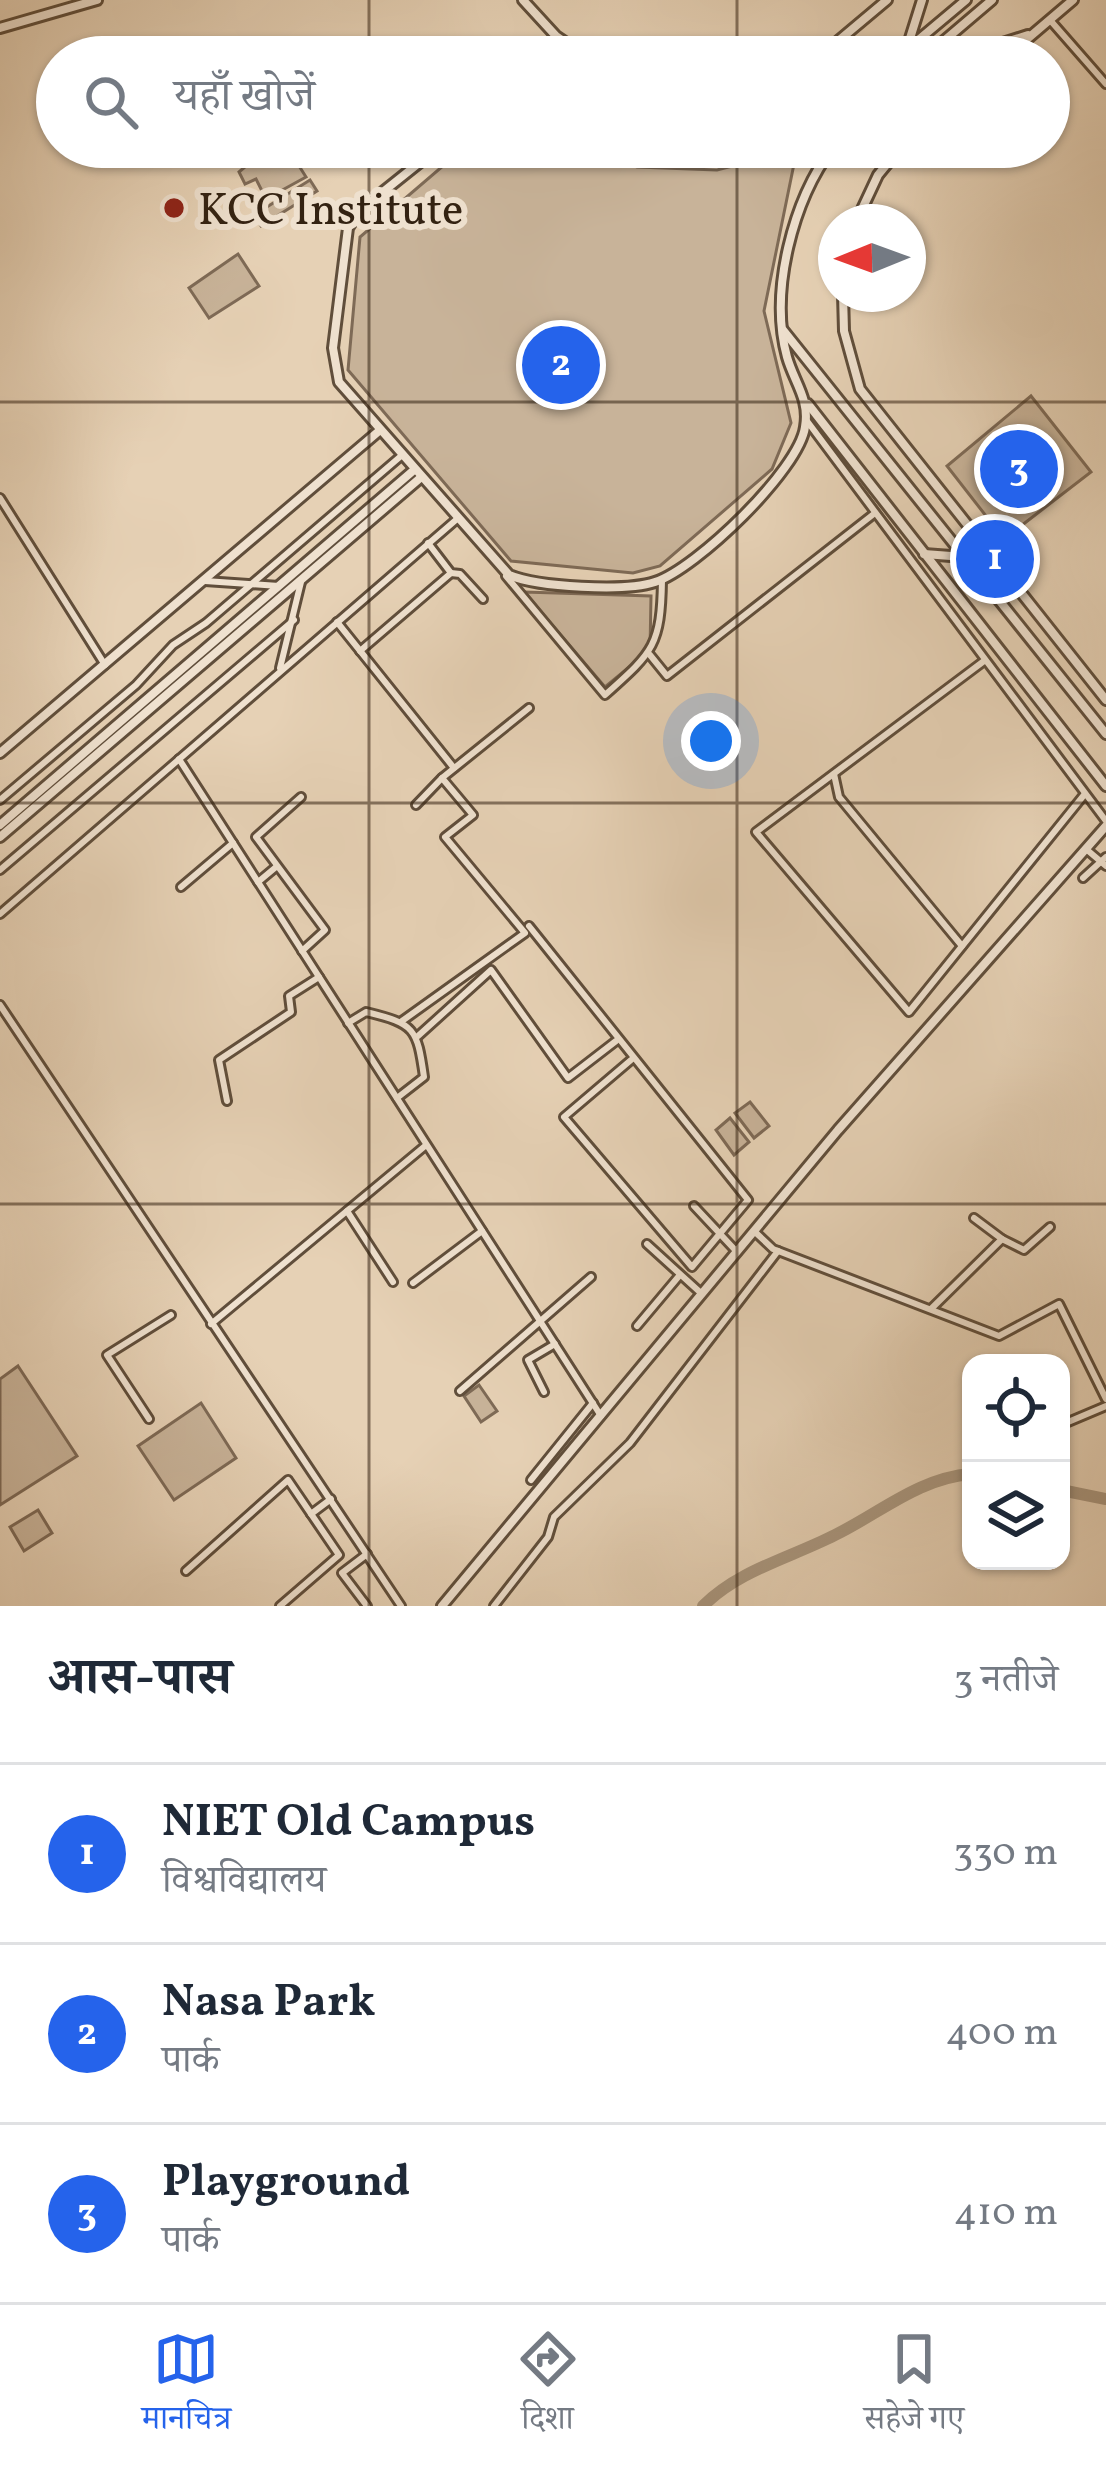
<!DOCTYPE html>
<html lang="hi">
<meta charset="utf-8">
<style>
:root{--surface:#fff;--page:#f2f2f3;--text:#1f2937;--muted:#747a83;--line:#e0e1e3;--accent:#2563eb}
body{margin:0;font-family:Vollkorn,"Noto Serif Devanagari",serif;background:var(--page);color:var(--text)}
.controls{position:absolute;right:36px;bottom:36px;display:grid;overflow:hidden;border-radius:24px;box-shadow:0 3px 9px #0004}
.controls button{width:108px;height:108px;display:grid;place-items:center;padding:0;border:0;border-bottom:3px solid var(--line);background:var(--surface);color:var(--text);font:60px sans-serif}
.compass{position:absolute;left:818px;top:204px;width:108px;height:108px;border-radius:50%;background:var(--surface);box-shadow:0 3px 9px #0004;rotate:269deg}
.you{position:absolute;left:711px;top:741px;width:42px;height:42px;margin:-30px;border:9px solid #fff;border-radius:50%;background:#1a73e8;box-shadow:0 0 0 18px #1a73e833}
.badge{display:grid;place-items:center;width:78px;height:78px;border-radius:50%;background:var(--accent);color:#fff;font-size:39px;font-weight:700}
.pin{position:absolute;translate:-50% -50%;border:6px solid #fff;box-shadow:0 3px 12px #0006}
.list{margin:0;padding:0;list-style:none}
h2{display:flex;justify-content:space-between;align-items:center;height:156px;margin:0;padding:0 48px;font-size:51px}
h2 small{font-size:39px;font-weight:400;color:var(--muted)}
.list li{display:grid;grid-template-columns:78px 1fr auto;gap:36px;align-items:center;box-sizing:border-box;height:180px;padding:0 48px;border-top:3px solid var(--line)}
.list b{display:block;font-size:45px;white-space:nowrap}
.list p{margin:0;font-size:39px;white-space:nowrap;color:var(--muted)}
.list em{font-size:39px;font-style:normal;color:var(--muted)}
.icon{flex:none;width:66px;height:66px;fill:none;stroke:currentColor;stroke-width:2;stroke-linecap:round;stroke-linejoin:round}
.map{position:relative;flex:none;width:1106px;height:1606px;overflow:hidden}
.search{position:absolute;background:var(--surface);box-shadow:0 3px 9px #0004;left:36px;right:36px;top:36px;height:132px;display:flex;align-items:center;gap:30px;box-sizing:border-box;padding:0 42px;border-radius:66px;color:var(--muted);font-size:45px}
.sheet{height:696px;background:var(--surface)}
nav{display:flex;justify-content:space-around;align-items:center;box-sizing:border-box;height:168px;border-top:3px solid var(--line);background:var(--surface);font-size:33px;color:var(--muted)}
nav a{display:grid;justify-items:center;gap:6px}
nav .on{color:var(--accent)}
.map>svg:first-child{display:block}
</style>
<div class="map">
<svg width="1106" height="1606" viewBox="0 0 1106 1606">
<rect width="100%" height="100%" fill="#e6d1b5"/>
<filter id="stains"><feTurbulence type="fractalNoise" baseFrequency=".00167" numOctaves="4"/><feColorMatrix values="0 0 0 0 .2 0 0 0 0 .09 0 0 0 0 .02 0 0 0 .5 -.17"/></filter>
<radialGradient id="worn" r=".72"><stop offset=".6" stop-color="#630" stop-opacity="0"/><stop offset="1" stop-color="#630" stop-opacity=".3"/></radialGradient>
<!-- green -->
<g fill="#c8b399" stroke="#7e6a56" stroke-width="3">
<path d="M245,147h42l19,30 -40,22 -10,-20 -11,5 -6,-12 7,-6z"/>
<path d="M465,147h124l48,20 80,3 70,-18 8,7 -31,152 27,112 -19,46 -112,97 -27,7 -122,-12 -163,-191 12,-133z"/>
<path d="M310,180l7,11 -56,35 -7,-11z"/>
<path d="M238,254l21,32 -50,32 -20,-30z"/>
<path d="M1031,396l60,76 -87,67 -57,-73z"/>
<path d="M524,592l127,4 -1,54 -45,37z"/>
<path d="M750,1102l19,24 -15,12 -19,-25z"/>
<path d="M730,1118l19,24 -15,13 -18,-25z"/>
<path d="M18,1366l59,90 -77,49v-126z"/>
<path d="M479,1385l18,26 -16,11 -17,-26z"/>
<path d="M201,1403l35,55 -62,42 -36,-54z"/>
<path d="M38,1510l14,23 -28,18 -14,-24z"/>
</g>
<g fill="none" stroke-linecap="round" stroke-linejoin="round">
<!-- river -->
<g stroke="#a9967e" stroke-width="12">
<path d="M1061,1490l45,9"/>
<path d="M703,1606c36,-36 87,-48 132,-71 45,-22 84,-57 136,-61"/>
</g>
<defs>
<g id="minor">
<path d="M1050,20l56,64"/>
<path d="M807,421l299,400"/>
<path d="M0,498l105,167"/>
<path d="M428,543l23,30 9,1 23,25"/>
<path d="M506,576l99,119c48,-43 56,-49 57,-115"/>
<path d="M205,581l74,5"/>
<path d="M337,622l117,146"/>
<path d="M360,651l91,-78"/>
<path d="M650,655l17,21 208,-163"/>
<path d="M984,661l-228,171 153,180 175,-217"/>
<path d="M280,668l21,-86"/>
<path d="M179,759l422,657"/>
<path d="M834,774l5,23 123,149"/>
<path d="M301,797l-45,40 69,93 -23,21"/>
<path d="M0,800l136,-115 37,-40 33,-22 195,-167"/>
<path d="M416,805l26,-27"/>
<path d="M1086,849l20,17"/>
<path d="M0,870l294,-250"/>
<path d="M1083,878l23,-21"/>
<path d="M258,882l18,-15"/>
<path d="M181,887l52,-44"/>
<path d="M0,914l457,-395"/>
<path d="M529,926l219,274 -56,67 -128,-150 67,-57"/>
<path d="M0,1005l401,601"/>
<path d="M402,1021l123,-88 -80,-96 28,-22 -31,-37 87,-70"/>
<path d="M348,1023l18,-11c49,12 51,16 58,65l-27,21"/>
<path d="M418,1036l73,-66 77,108 48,-37"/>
<path d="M227,1101l-8,-41 72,-48 -2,-16 30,-19"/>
<path d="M694,1206l43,46"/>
<path d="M347,1211l46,71"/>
<path d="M754,1231l19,18 226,87 60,-32 47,95"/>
<path d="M1002,1239l22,11 26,-23"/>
<path d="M647,1244l55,50"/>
<path d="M413,1283l69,-52"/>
<path d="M932,1308l70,-69 -28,-21"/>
<path d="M211,1324l214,-178"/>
<path d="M637,1326l42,-50"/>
<path d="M460,1391l131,-114"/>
<path d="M544,1392l-16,-32 27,-16"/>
<path d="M149,1419l-42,-64 64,-40"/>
<path d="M1061,1425l45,-19"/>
<path d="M531,1480l62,-77"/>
<path d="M311,1514l20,-15"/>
<path d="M186,1571l102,-91 51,75 -59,51"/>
<path d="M367,1606l-25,-33 25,-19"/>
<path d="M494,1606l54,-69 6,-20 76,-74 148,-192"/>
</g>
<g id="tertiary">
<path d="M523,0l33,36 31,21"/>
<path d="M0,28l97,-28"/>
<path d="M819,57l68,-57"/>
<path d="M898,57l68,-57"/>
<path d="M909,57l-3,-6 16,-51"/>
<path d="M925,57l67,-57"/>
<path d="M959,57l69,-22"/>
<path d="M1006,57l67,-57"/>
<path d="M439,147l-80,64 -11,17 -15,120 6,34 170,193c29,12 116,17 146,7 41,-13 144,-112 150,-155 5,-28 -11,-45 -18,-70 -18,-66 6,-157 46,-210"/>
<path d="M645,147h83"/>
<path d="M856,222l22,-47 23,-28"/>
<path d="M843,294l1,37 16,58 246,311"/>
<path d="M783,330l323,404"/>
<path d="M808,404l298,382"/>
<path d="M924,554l67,5"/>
<path d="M0,753l379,-322"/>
<path d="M0,825l414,-355"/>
<path d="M0,837l419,-358"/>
<path d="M442,1606l396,-476 268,-304"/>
</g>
</defs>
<!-- minor casing -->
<use href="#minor" stroke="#604e3b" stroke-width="12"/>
<!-- tertiary casing -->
<use href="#tertiary" stroke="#604e3b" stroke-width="14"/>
<!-- minor -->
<use href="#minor" stroke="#efe1cf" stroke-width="6"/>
<!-- tertiary -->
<use href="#tertiary" stroke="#efe1cf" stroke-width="8"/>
</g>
<!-- grid -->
<path fill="none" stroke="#332212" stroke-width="3" stroke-opacity="0.55" d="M369,0v57M737,0v57M369,147v1459M737,147v1459M0,402h1106M0,803h1106M0,1204h1106"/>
<!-- markers -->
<circle fill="#8f2418" stroke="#efe1cf" stroke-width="4.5" cx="174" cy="208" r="12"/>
<g text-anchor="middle" stroke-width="12" stroke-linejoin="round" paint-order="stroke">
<!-- poi labels -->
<g font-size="45" fill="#332212" stroke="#efe1cf" text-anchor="start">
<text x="198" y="224">KCC Institute</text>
</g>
</g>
<rect width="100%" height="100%" filter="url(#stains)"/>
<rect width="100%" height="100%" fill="url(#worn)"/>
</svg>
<div class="controls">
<button><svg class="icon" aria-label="locate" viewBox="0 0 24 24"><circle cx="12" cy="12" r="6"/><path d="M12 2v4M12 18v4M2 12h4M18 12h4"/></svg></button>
<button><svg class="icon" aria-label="layers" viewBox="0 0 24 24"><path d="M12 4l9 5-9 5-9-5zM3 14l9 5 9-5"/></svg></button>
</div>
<svg class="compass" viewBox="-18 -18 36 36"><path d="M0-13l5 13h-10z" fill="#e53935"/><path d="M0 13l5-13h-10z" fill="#747a83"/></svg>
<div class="you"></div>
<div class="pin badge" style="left:995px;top:559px">1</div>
<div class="pin badge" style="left:561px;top:365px">2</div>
<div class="pin badge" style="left:1019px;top:469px">3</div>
<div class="search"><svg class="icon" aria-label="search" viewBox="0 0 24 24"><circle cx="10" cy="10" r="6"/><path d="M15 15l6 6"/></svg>यहाँ खोजें</div>
</div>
<section class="sheet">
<h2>आस-पास<small>3 नतीजे</small></h2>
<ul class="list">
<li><span class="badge">1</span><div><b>NIET Old Campus</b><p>विश्वविद्यालय</p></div><em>330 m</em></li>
<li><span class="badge">2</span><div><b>Nasa Park</b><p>पार्क</p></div><em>400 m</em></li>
<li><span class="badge">3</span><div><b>Playground</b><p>पार्क</p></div><em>410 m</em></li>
</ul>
</section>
<nav>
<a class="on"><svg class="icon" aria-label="map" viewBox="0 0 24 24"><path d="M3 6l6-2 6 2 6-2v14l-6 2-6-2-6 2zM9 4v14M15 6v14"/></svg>मानचित्र</a>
<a><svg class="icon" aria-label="directions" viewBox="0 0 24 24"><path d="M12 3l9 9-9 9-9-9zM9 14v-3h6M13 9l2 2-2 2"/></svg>दिशा</a>
<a><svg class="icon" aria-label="saved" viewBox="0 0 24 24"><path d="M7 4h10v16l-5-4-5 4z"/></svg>सहेजे गए</a>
</nav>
